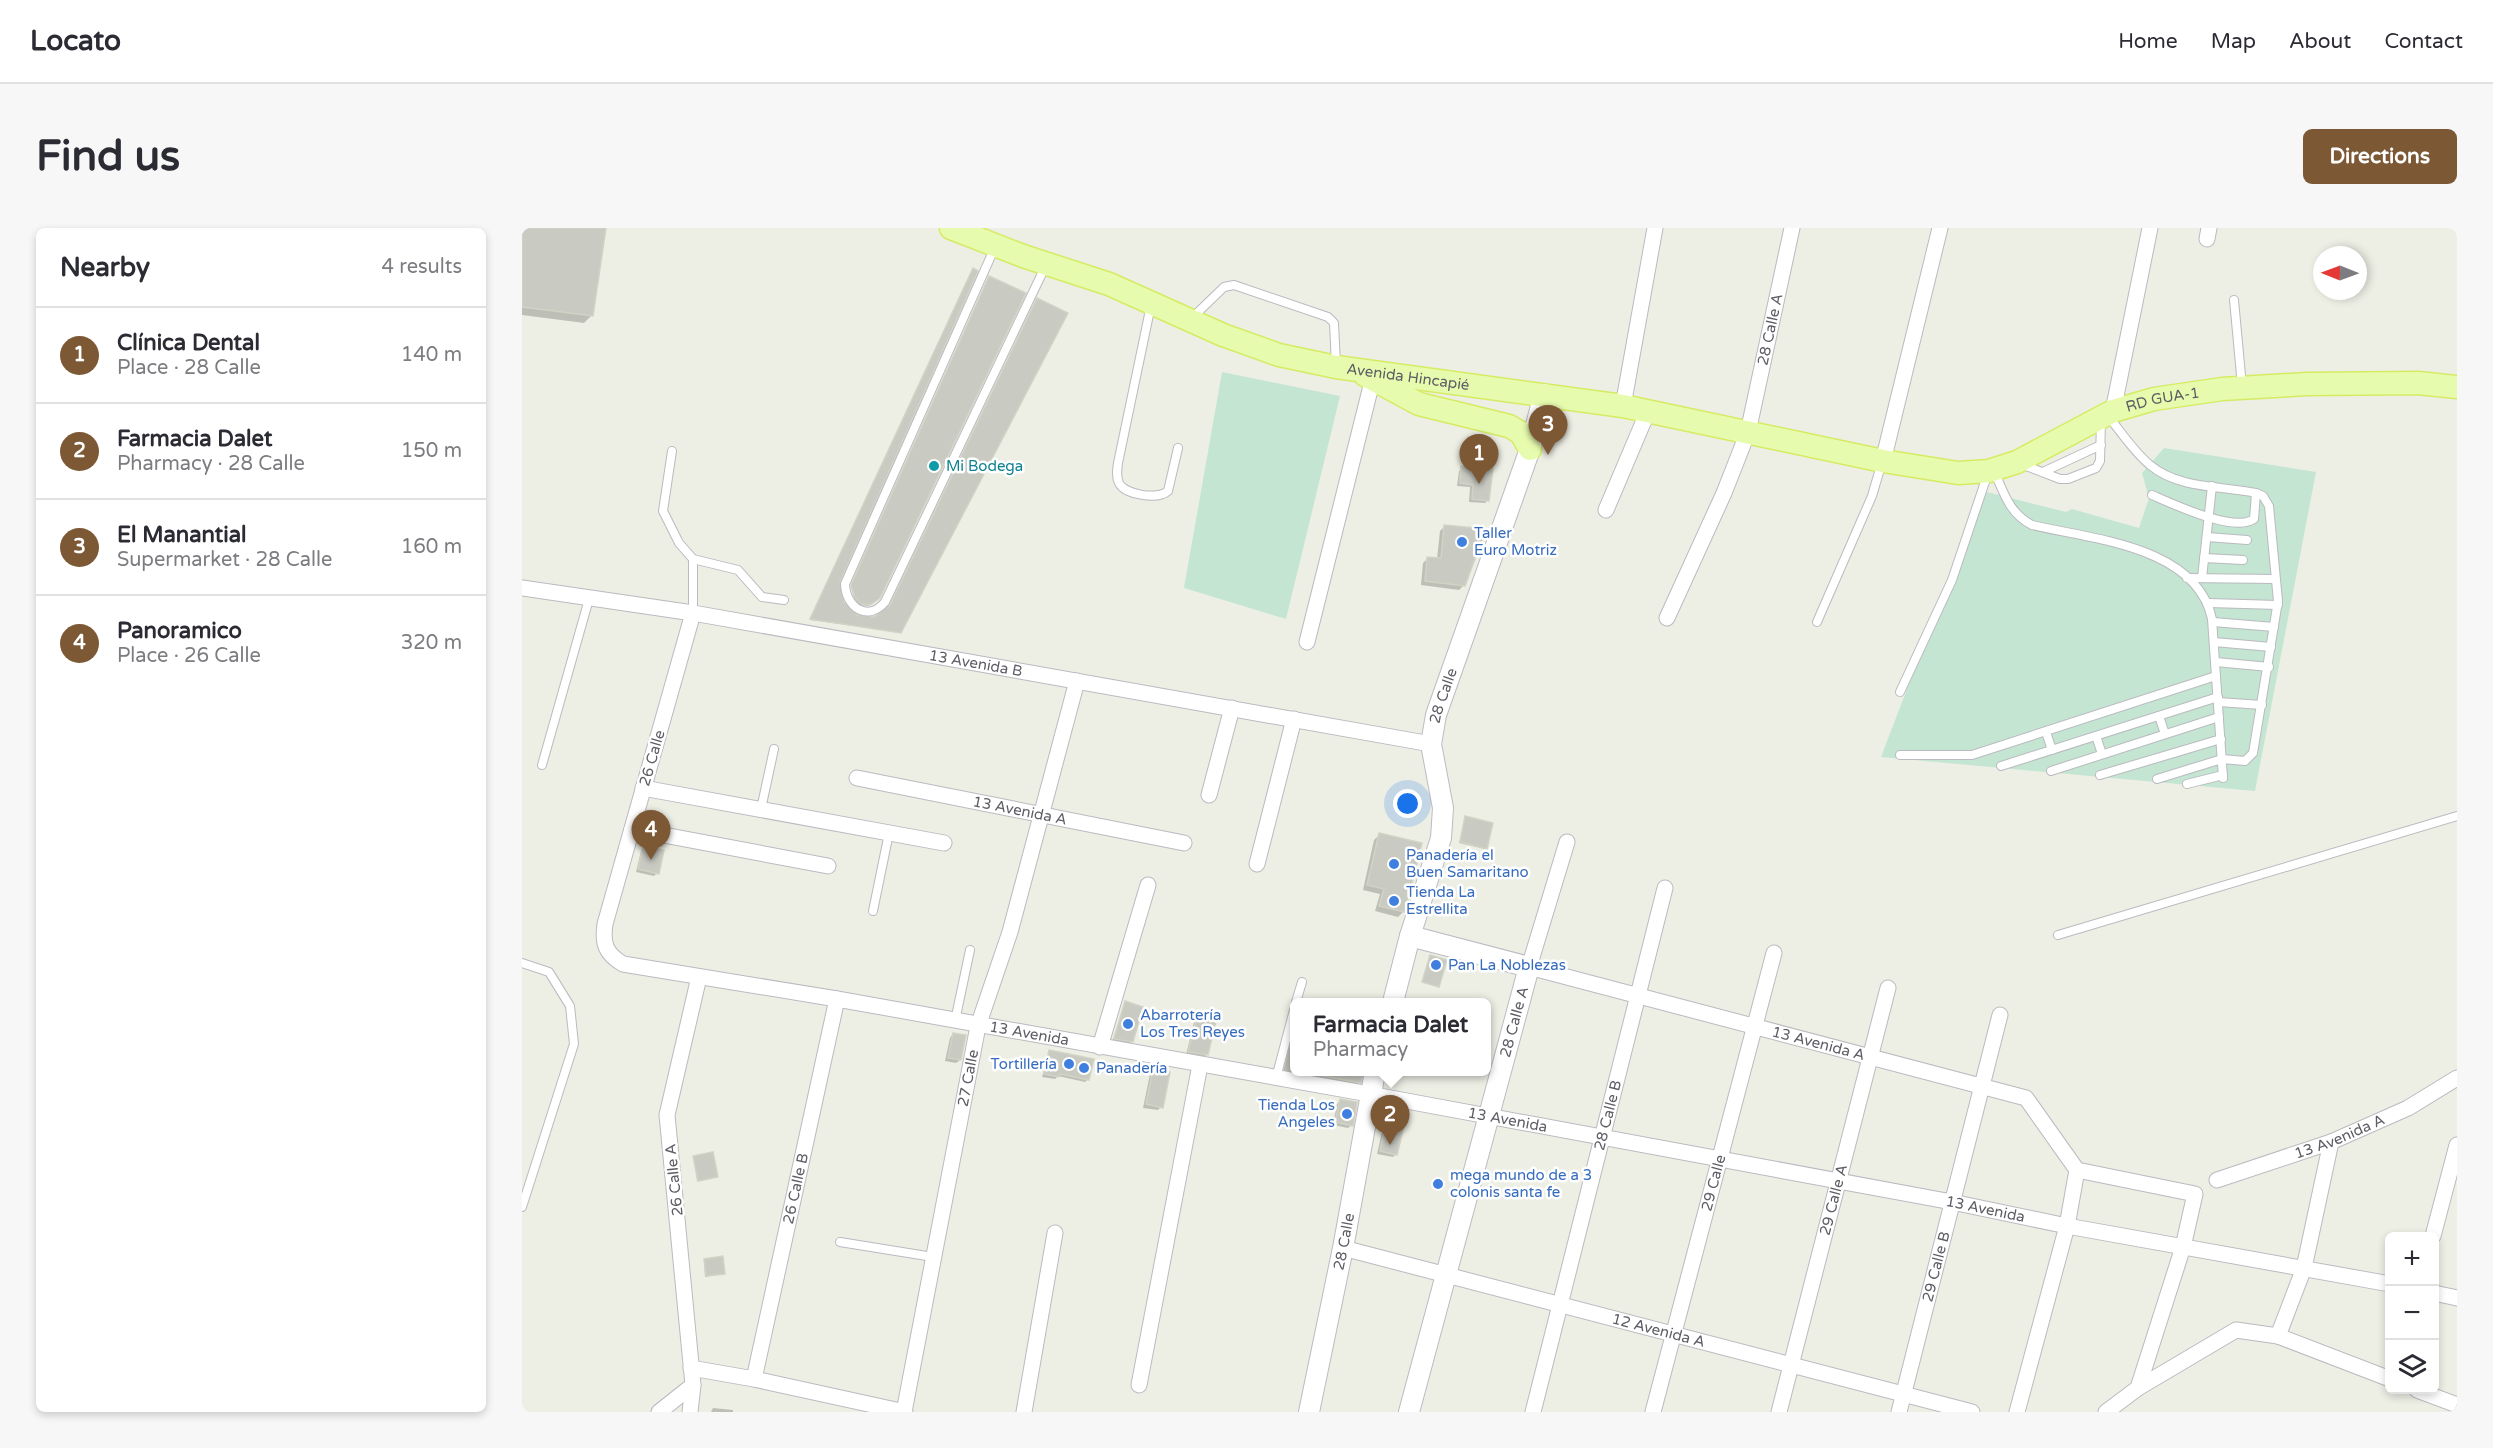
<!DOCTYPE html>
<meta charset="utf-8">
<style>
:root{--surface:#fff;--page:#f7f7f7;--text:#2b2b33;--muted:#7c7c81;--line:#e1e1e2;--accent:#7d5835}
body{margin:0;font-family:"Varela Round",sans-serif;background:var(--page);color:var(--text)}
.controls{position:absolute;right:18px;bottom:18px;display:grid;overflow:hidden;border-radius:9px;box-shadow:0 3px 9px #0003}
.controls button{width:54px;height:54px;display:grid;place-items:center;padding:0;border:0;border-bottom:2px solid var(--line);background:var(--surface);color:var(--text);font:30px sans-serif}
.compass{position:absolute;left:1791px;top:18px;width:54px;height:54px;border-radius:50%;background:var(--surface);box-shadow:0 3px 9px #0003;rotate:271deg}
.you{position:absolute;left:886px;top:576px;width:21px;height:21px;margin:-15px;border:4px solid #fff;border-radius:50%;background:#1a73e8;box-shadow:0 0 0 9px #1a73e833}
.badge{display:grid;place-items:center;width:39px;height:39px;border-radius:50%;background:var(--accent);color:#fff;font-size:20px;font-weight:700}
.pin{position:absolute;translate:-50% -50px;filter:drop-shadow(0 2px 3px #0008)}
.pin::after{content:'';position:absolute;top:32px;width:21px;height:18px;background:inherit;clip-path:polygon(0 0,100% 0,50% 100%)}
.popup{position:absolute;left:768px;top:770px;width:201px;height:78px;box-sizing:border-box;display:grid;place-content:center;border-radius:9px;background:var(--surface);filter:drop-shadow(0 2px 4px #0005);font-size:20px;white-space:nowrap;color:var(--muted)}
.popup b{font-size:22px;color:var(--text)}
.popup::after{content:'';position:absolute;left:50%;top:100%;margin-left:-12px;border:12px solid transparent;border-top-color:var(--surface)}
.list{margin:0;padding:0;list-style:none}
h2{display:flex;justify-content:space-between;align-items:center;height:78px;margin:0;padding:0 24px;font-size:26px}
h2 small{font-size:20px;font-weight:400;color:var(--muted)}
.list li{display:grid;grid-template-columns:39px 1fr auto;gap:18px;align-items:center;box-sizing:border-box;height:96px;padding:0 24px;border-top:2px solid var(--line)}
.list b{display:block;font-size:22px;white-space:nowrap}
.list p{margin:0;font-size:20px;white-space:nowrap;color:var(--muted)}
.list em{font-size:20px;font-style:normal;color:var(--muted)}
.icon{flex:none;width:33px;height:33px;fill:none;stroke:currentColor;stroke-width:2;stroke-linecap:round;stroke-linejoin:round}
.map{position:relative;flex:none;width:1935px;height:1184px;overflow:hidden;border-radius:9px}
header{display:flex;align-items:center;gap:36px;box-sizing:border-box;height:84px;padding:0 30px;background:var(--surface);border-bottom:2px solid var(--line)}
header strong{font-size:28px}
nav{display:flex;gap:33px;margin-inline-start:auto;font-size:21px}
.intro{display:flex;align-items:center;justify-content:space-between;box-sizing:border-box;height:144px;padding:0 36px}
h1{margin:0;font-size:42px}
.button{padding:15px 27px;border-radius:9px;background:var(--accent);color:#fff;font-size:21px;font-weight:700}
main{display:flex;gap:36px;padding:0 36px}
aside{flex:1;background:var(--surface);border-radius:9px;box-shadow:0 3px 9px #0003}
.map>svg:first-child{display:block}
</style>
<header>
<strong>Locato</strong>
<nav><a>Home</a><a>Map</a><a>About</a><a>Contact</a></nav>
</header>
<div class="intro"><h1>Find us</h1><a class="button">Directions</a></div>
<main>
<aside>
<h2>Nearby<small>4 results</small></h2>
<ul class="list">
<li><span class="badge">1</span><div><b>Clínica Dental</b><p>Place · 28 Calle</p></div><em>140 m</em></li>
<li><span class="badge">2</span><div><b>Farmacia Dalet</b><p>Pharmacy · 28 Calle</p></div><em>150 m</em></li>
<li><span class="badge">3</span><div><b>El Manantial</b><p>Supermarket · 28 Calle</p></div><em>160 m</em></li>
<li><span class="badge">4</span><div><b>Panoramico</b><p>Place · 26 Calle</p></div><em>320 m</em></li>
</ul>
</aside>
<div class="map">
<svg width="1935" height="1184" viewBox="0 0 1935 1184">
<rect width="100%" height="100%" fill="#edefe5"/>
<!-- green -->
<g fill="#c3e5d2">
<path d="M700,144l118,24 -54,223 -102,-31z"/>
<path d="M1642,220l152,24 -61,319 -374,-34 102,-266 83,21 6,-3 67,19 10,-30 -7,-25z"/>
</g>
<!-- shadow -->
<g fill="#0003">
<path d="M0,0h82l-12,87 -8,8 -62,-8z"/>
<path d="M450,43l-134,310 4,22 14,14 43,15 -89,-12z"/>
<path d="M466,51l-111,320 -9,7 -8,-1 -6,-7 -3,-11z"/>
<path d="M940,240l26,32 -3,3 -16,-1 1,-15 -13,-1 2,-15z"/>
<path d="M922,299l20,58 -5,5 -38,-5 2,-22 5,-5 9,1 3,-28z"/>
<path d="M943,591l21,29 -1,1 -26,-6z"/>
<path d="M857,607l41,9 -17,68 -5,5 -23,-6 5,-17 -17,-4 11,-50z"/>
<path d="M122,619l13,26 -3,3 -18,-4 5,-21z"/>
<path d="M603,775l7,38 -4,4 -16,-3z"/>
<path d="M675,790l9,37 -3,3 -17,-3 8,-33z"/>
<path d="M431,806l7,26 -4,3 -11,-2 5,-23z"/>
<path d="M772,809v35h68l-2,10 -4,3 -73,-13 8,-32z"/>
<path d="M528,823l38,28 -3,3 -27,-6 -3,3 -13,-2z"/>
<path d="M632,842l7,37 -3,3 -15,-2 7,-34z"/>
<path d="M819,872l11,25 -4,3 -15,-3 4,-21z"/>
<path d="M867,883l7,43 -3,3 -16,-3 9,-40z"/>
<path d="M172,929l22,20 -19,4z"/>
<path d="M182,1032l19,14 -18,3z"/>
<path d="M191,1180l20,2v2h-22z"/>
</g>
<!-- building -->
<g fill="#c9cac2" stroke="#d1d3c4" stroke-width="1.5">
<path d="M0,0h84l-13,88 -71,-9z"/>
<path d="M451,40l5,3 -138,311 4,20 13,13 17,2 16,-12 147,-307 31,15 -167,320 -91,-14z"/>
<path d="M467,48l37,17 -146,305 -10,7 -8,-1 -7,-7 -4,-12z"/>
<path d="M939,238l32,3 -4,32 -17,-2 1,-14 -13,-2z"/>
<path d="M922,297l42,4 -21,57 -40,-5 2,-24 14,1z"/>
<path d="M943,588l28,7 -6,26 -27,-7z"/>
<path d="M857,605l43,10 -17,69 -26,-6 5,-17 -17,-4z"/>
<path d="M121,618l21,4 -5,24 -21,-5z"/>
<path d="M908,727l17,5 -8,27 -17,-5z"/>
<path d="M603,773l18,6 -10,35 -19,-3z"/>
<path d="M675,789l19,4 -8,34 -20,-3z"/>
<path d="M431,805l13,2 -5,25 -13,-2z"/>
<path d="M527,822l45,9 -5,21 -29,-6 -1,3 -15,-3z"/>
<path d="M631,841l17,3 -7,36 -17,-4z"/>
<path d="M790,843h51l-2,12 -49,-9z"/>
<path d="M818,871l17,3 -4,24 -18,-4z"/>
<path d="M867,881l18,4 -10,42 -17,-4z"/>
<path d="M191,924l5,25 -20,4 -5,-25z"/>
<path d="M201,1028l2,18 -19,2 -2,-17z"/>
</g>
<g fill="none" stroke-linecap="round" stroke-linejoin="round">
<defs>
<g id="service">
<path d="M473,19l-150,337c1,24 23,38 40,18l161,-337"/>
<path d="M1712,72l8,86"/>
<path d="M629,77l-33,158c-1,7 -2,14 1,20 6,12 39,17 49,8l10,-43"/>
<path d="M671,89l31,-30 10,-2 94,32 6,6 2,42"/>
<path d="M1586,188c14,17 26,36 42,49 28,24 73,21 106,28l7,3 6,10 9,95 -25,152 -8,8 -23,-2 -65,20"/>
<path d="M150,223l-9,60 16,32 14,16v54"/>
<path d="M1499,236l39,15h8l28,-11 4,-7 1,-41"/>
<path d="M1472,243c10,22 15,42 38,54 59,14 165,21 180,94l11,159"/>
<path d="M1521,244l58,-27"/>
<path d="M1630,267c21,9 82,38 102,24l2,-26"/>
<path d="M1685,309l40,3"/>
<path d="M1682,330l39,2"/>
<path d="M171,331l45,11 24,27 22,3"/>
<path d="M1665,350l88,1"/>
<path d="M1680,350l10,-92"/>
<path d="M1687,375l69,2"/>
<path d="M1295,394l55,-126 10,-34"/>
<path d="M1691,394l61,5"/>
<path d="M1692,414l57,5"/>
<path d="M1694,434l53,5"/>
<path d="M1378,464l52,-112 36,-107"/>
<path d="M1696,474l44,3"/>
<path d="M1637,488l6,18"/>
<path d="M1524,504l6,18"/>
<path d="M1574,508l6,18"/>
<path d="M1378,527h72l244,-79"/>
<path d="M20,537l47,-166"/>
<path d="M1479,538l217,-69"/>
<path d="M1529,543l168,-54"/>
<path d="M1578,547l121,-36"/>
<path d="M1665,556l36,-9"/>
<path d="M239,581l13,-60"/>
<path d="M351,683l16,-78"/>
<path d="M1536,707l399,-119"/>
<path d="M0,735l27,9 21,34 4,38 -52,163"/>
<path d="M774,774l6,-20"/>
<path d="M433,793l15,-71"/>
<path d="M754,850l18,-68"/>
<path d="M318,1014l93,15"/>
</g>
<g id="minor">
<path d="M1685,11l2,-11"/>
<path d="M1101,178l32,-178"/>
<path d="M1591,183l37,-183"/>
<path d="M1361,233l57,-233"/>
<path d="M1084,282l42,-99"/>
<path id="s1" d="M0,360l171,25 738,131"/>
<path id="s2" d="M171,385l-88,311c-3,20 1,30 18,40l214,35 532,95 583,108 115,24 323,58"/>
<path id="s3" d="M1145,390l57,-125 24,-61 44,-204"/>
<path d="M785,414l66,-264"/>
<path id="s4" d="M335,550l327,65"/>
<path d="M121,560l301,55"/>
<path d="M687,567l23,-87"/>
<path d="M110,601l196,37"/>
<path id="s5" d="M1045,614l-38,125 497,131 51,72 118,24 -12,53 -45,141"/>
<path d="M735,636l37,-145"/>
<path d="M578,819l48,-162"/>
<path id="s6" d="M1695,952l114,-38 77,-34 49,-30"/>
<path d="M1911,1008l24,-91"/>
<path id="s7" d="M821,1020l629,164"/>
<path d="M1912,1065l23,5"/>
<path d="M1756,1108l26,-68 27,-126"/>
<path d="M169,1140l63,11 151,33"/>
<path id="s8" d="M232,1151l83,-380"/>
<path d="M617,1157l61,-320"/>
<path d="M1895,1162l40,15"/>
<path d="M137,1184l34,-27"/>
<path d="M168,1184l3,-27 -26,-270 32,-138"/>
<path id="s9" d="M382,1184l74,-386 32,-94 67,-251"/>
<path d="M502,1184l31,-179"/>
<path id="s10" d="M1011,1184l132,-524"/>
<path id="s11" d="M1131,1184l121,-459"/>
<path id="s12" d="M1257,1184l109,-424"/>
<path id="s13" d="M1377,1184l101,-397"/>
<path d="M1495,1184l50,-186 10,-56"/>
<path d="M1584,1184l32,-24 98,-58 42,6 112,43"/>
</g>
<g id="secondary">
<path id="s14" d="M871,774l17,-66 31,-98 2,-30 -12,-64 5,-29 94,-266 14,-55"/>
<path id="s15" d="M787,1184l34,-164 32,-176"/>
<path id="s16" d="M887,1184l120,-445 -119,-31"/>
</g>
<g id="primary">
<path id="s17" d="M429,0l72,28 86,28 114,51 56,20 57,12 287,39 260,55 75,12 31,-2 28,-9 96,-51 41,-12 68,-10 85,-5 111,-1 39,4"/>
<path d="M843,147l54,29 90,22 12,7 9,16"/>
</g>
</defs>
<!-- service casing -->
<use href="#service" stroke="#babac0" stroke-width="10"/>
<!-- minor casing -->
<use href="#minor" stroke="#babac0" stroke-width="17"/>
<!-- secondary casing -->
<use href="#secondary" stroke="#bbbbc2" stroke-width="22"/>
<!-- primary casing -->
<use href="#primary" stroke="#d6eb62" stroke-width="25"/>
<!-- service -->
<use href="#service" stroke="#fff" stroke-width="8"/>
<!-- minor -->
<use href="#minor" stroke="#fff" stroke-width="15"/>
<!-- secondary -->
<use href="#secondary" stroke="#fff" stroke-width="20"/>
<!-- primary -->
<use href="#primary" stroke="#e6fbae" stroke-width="22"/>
</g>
<!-- markers -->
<circle fill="#0f9aa8" stroke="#fff" stroke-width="2" cx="412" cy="238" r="6"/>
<g fill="#3f7fe0" stroke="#fff" stroke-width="2">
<circle cx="940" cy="314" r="6"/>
<circle cx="872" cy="636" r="6"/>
<circle cx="872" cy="673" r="6"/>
<circle cx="914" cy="737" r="6"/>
<circle cx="606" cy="796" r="6"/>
<circle cx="547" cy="836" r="6"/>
<circle cx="562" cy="840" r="6"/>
<circle cx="825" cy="886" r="6"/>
<circle cx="916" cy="956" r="6"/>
</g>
<g text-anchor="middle" stroke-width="5" stroke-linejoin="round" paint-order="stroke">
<!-- street labels -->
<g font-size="15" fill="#5d5d65" stroke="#fff">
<text dy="5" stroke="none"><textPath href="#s3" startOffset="308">28 Calle A</textPath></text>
<text dy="5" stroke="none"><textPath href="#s17" startOffset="483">Avenida Hincapié</textPath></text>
<text dy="5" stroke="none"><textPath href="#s17" startOffset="1262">RD GUA-1</textPath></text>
<text dy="5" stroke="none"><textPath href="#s1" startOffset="460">13 Avenida B</textPath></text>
<text dy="5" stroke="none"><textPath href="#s14" startOffset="316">28 Calle</textPath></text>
<text transform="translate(130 530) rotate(-74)" y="5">26 Calle</text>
<text dy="5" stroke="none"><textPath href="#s4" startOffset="166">13 Avenida A</textPath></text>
<text dy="5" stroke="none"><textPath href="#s16" startOffset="404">28 Calle A</textPath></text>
<text dy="5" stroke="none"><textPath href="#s2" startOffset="783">13 Avenida</textPath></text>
<text dy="5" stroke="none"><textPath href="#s5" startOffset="430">13 Avenida A</textPath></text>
<text dy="5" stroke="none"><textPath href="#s9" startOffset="340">27 Calle</textPath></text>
<text dy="5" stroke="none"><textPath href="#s10" startOffset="306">28 Calle B</textPath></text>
<text dy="5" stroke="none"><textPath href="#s2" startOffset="1269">13 Avenida</textPath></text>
<text dy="5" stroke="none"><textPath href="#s6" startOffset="130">13 Avenida A</textPath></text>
<text transform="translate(152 952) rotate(-96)" y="5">26 Calle A</text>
<text dy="5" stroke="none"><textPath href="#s11" startOffset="237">29 Calle</textPath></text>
<text dy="5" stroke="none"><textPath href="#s8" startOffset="195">26 Calle B</textPath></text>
<text dy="5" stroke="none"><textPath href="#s12" startOffset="219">29 Calle A</textPath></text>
<text dy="5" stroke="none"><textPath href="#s2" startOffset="1755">13 Avenida</textPath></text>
<text dy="5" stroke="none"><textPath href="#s15" startOffset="174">28 Calle</textPath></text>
<text dy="5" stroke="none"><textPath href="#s13" startOffset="150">29 Calle B</textPath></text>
<text dy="5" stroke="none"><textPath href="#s7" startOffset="326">12 Avenida A</textPath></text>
</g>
<!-- culture labels -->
<g font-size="15" fill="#0d838f" stroke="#fff" text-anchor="start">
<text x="424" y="243">Mi Bodega</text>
</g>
<!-- shop labels -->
<g font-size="15" fill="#366cbe" stroke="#fff" text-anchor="start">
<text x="952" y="310">Taller<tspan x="952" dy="17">Euro Motriz</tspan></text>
<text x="884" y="632">Panadería el<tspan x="884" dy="17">Buen Samaritano</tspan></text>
<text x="884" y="669">Tienda La<tspan x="884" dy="17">Estrellita</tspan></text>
<text x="926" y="742">Pan La Noblezas</text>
<text x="618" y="792">Abarrotería<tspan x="618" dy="17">Los Tres Reyes</tspan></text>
<text x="535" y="841" text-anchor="end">Tortillería</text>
<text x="574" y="845">Panadería</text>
<text x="813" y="882" text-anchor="end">Tienda Los<tspan x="813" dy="17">Angeles</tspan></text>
<text x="928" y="952">mega mundo de a 3<tspan x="928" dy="17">colonis santa fe</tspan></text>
</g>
</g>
</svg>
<div class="controls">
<button>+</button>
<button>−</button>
<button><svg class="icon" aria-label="layers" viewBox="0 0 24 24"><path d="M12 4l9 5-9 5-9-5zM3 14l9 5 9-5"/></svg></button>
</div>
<svg class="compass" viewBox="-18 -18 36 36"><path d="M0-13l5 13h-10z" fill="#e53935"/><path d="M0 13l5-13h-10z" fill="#7c7c81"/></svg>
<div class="you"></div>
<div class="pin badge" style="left:957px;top:256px">1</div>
<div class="pin badge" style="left:868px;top:917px">2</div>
<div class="popup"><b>Farmacia Dalet</b>Pharmacy</div>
<div class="pin badge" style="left:1026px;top:227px">3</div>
<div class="pin badge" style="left:129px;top:632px">4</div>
</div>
</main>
